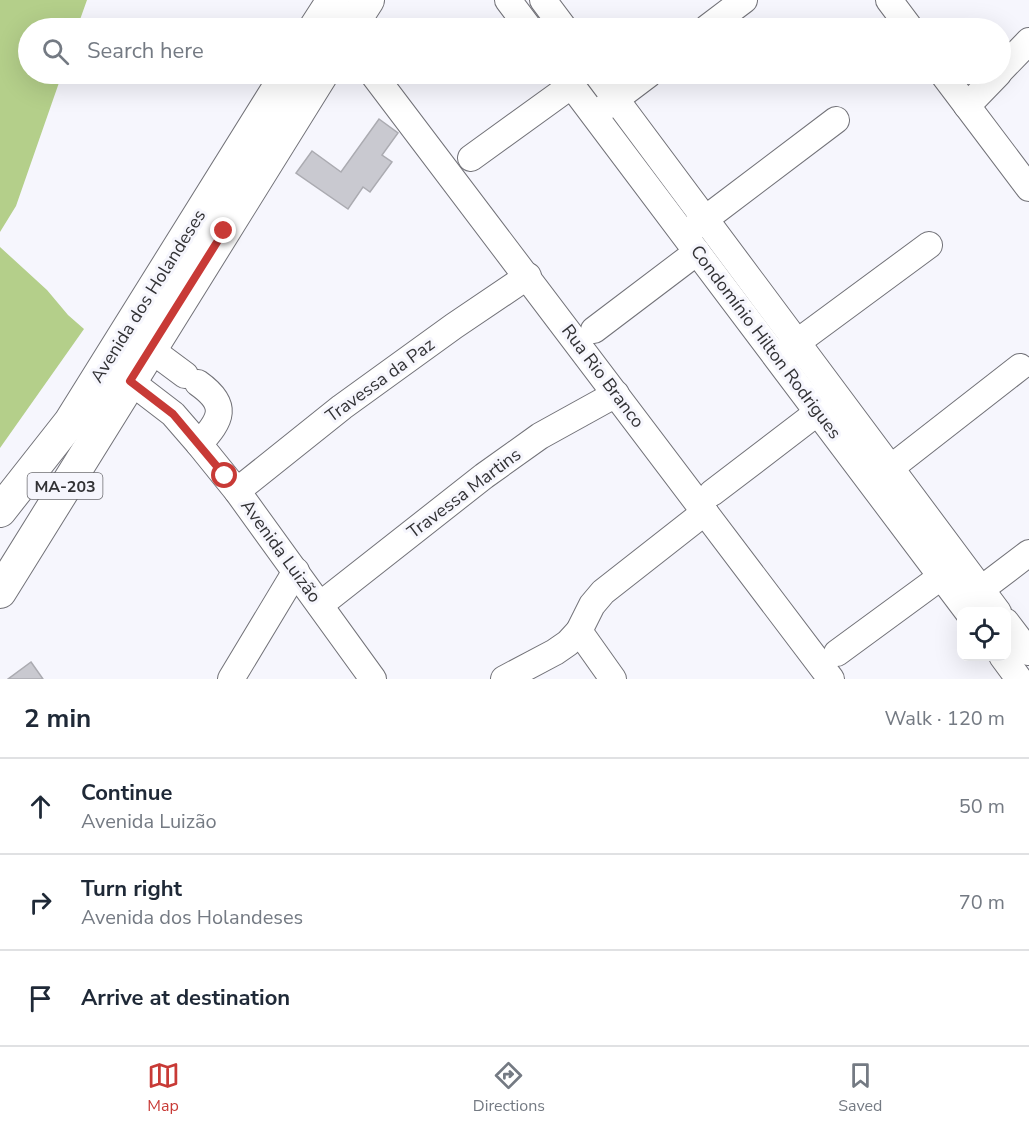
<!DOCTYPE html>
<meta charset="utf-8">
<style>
:root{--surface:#fff;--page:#f6f6f7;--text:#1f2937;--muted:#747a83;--line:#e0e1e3;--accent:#c83a36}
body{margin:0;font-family:"Nunito Sans",sans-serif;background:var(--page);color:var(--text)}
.controls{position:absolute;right:18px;bottom:18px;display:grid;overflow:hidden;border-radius:12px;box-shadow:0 6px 24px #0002}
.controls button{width:54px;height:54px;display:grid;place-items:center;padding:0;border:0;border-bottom:2px solid var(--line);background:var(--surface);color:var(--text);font:30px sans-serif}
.stop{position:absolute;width:18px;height:18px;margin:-14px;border:4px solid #c83a36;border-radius:50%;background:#fff}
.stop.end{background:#c83a36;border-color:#fff;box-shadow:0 2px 6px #0008}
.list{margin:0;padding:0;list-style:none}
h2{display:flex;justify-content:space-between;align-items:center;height:78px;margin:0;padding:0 24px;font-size:26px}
h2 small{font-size:20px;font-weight:400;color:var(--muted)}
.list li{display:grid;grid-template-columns:39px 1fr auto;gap:18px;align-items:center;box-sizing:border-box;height:96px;padding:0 24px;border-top:2px solid var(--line)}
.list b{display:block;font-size:22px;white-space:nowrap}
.list p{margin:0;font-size:20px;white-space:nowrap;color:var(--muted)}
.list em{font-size:20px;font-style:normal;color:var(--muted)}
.icon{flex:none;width:33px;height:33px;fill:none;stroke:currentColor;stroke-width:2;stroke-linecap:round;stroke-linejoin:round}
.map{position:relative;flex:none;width:1029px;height:679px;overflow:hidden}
.search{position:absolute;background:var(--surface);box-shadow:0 6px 24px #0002;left:18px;right:18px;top:18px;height:66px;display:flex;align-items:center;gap:15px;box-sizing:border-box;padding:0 21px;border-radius:33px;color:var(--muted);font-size:22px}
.sheet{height:366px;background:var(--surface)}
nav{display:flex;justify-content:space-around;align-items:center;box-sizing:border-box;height:84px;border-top:2px solid var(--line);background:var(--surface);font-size:16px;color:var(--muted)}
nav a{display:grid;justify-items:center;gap:3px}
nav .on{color:var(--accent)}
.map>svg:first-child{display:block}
</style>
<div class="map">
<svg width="1029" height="679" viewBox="0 0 1029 679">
<rect width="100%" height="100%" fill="#f6f6fd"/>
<!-- green -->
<g fill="#b4cf8a">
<path d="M0,0h87l-10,28h-49v46h34l-46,132 -16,26z"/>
<path d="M0,247l47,43 21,25 16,14 -84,119z"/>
</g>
<!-- building -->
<g fill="#c9c9d0" stroke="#ababb1" stroke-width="1.5">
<path d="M379,119l19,14 -16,22 10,7 -22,30 -7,-5 -15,22 -52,-36 16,-22 29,21z"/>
<path d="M31,662l12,17h-35z"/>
</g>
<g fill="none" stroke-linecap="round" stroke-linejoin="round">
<defs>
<g id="minor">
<path d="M508,0l21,28"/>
<path d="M543,0l21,28"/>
<path d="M889,0l21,28"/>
<path d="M707,28l37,-28"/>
<path d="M1000,71l29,-30"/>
<path d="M373,74l458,605"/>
<path d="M563,74l405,538"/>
<path d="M597,74l401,538"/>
<path d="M943,74l86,114"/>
<path d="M967,106l31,-32"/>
<path d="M604,108l45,-34"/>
<path d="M471,158l101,-73"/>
<path d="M692,229l144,-109"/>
<path d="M594,330l103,-78"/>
<path d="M150,349l35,26"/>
<path d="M784,352l145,-107"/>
<path d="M130,381l43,33 26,30 38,47 136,188"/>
<path d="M198,383c31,22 24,36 1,61"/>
<path d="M879,477l141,-110"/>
<path d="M237,491l105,-84 112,-81 74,-50"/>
<path d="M712,493l106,-81"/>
<path d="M967,600l62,-47"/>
<path d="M320,605l164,-129 56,-40 76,-42"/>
<path d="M1006,622l23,30"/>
<path d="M579,631l34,48"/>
<path d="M837,653l105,-77"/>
<path d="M1002,656l17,23"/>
<path d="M231,679l65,-108"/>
<path d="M504,679l51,-27 13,-9 11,-12 13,-26 11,-13 102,-80"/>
</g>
<g id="major">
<path d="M315,28l18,-28"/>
<path d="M350,28l18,-28"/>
<path d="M0,511l70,-89 217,-348"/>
<path d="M0,592l322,-518"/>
</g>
</defs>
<!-- minor casing -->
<use href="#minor" stroke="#727278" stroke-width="28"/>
<!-- major casing -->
<use href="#major" stroke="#727278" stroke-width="34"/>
<!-- minor -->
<use href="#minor" stroke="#fff" stroke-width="26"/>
<!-- major -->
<use href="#major" stroke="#fff" stroke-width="32"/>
</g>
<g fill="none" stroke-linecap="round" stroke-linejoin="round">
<!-- route -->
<path stroke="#c83a36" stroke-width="8" d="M224,231l-94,150 43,33 52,62"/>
</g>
<g text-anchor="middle" stroke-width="6" stroke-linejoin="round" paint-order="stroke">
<!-- shield labels -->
<rect fill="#f6f6fd" stroke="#6d6d71" stroke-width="1.5" x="27.5" y="473" width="75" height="26" rx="4.5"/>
<g font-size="16" font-weight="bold" fill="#323235">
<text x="65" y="492">MA-203</text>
</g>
<!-- street labels -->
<g font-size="18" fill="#323235" stroke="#f6f6fd">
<text transform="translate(148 296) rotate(-58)" y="6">Avenida dos Holandeses</text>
<text transform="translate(766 342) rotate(53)" y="6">Condomínio Hilton Rodrigues</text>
<text transform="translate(603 376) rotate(53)" y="6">Rua Rio Branco</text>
<text transform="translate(380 380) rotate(-36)" y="6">Travessa da Paz</text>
<text transform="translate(464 493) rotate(-37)" y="6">Travessa Martins</text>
<text transform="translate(281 551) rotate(54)" y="6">Avenida Luizão</text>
</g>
</g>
</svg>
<div class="controls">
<button><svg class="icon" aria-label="locate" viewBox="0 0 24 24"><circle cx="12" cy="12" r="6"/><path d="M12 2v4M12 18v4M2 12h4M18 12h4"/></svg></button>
</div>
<div class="stop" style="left:225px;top:476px"></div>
<div class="stop end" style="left:224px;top:231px"></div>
<div class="search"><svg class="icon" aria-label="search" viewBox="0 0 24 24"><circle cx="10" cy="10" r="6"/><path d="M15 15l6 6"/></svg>Search here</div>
</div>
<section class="sheet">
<h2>2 min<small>Walk · 120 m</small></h2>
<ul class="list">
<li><svg class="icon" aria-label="ahead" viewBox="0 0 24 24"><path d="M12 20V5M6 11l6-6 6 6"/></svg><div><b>Continue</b><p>Avenida Luizão</p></div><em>50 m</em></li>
<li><svg class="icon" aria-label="right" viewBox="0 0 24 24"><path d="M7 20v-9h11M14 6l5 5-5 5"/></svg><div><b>Turn right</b><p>Avenida dos Holandeses</p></div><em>70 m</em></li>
<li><svg class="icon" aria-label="arrive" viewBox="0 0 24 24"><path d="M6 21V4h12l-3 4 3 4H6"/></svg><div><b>Arrive at destination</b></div></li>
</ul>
</section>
<nav>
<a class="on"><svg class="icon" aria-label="map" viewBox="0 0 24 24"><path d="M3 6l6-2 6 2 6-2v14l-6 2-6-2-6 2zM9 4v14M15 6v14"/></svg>Map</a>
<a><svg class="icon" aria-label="directions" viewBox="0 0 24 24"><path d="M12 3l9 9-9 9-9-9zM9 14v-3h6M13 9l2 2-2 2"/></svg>Directions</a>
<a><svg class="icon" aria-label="saved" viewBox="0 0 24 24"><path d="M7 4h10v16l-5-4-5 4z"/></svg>Saved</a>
</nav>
